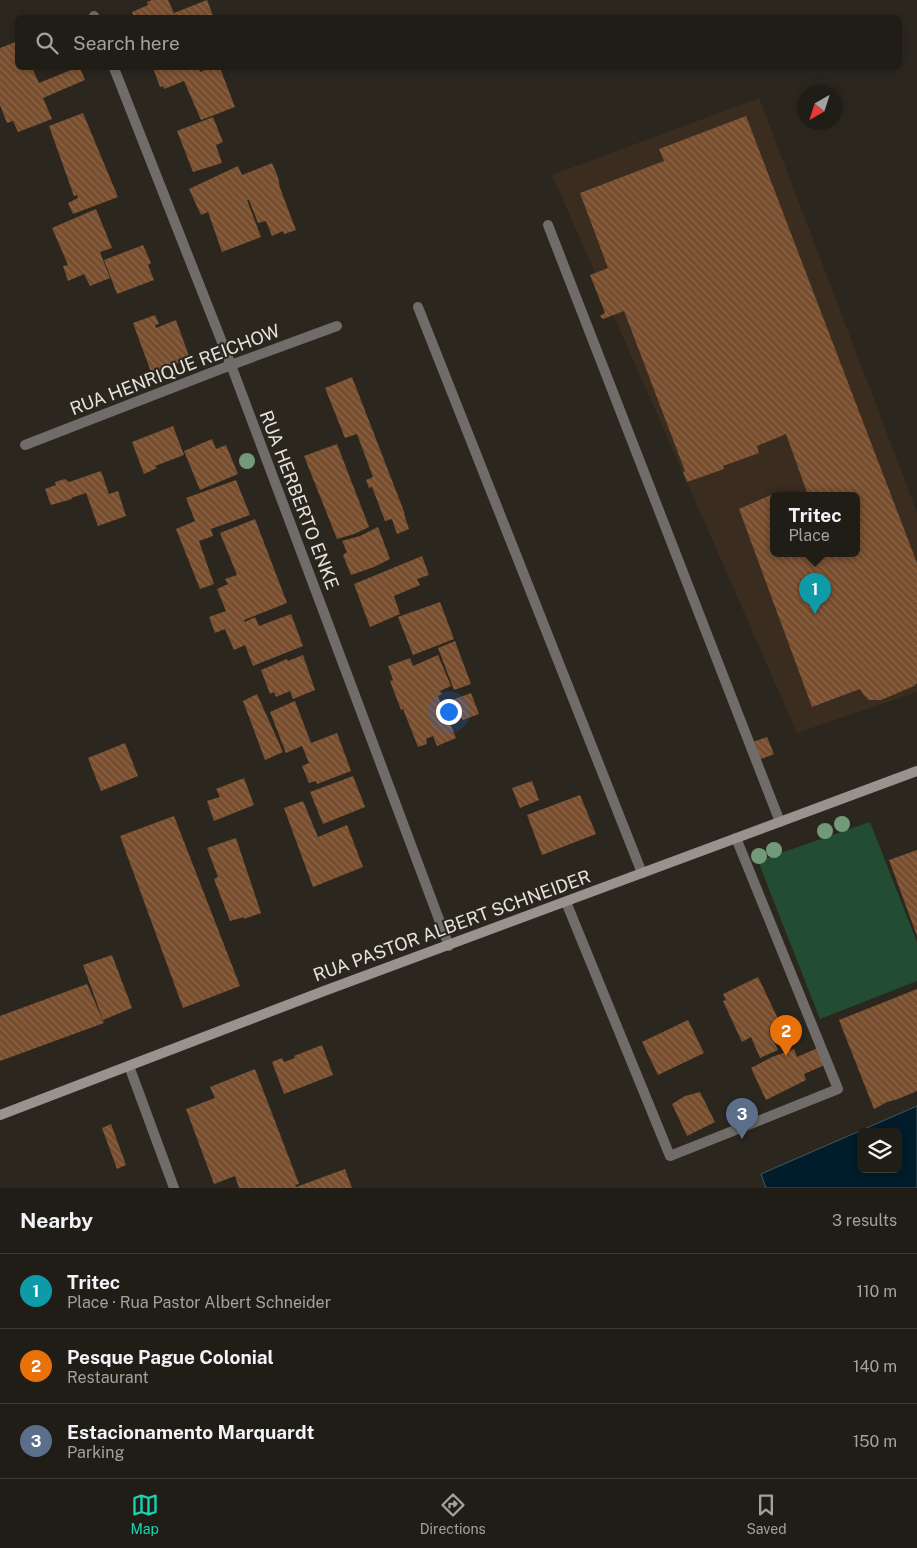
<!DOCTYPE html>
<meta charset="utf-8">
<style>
:root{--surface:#201d17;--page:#282620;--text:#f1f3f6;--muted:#a2a2a1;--line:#3d3b36;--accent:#15d5b3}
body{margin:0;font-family:"Public Sans",sans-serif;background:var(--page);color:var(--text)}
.controls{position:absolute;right:15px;bottom:15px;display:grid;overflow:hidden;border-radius:8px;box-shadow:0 2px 8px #0003}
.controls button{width:45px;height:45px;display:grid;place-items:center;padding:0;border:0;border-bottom:1px solid var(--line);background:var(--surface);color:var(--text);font:25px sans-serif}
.compass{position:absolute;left:797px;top:85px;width:45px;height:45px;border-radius:50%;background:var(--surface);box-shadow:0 2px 8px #0003;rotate:219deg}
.you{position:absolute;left:448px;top:711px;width:18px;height:18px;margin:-12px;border:4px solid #fff;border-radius:50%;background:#1a73e8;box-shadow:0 0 0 8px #1a73e833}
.badge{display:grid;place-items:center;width:32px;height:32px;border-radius:50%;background:var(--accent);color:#fff;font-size:16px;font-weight:700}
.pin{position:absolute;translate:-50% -41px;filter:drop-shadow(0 1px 2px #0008)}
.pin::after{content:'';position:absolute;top:26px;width:18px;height:15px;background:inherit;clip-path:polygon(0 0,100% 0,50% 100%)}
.popup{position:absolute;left:770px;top:492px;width:90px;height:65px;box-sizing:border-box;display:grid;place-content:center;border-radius:8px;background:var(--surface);filter:drop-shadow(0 1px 4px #0005);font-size:16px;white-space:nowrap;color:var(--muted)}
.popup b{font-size:19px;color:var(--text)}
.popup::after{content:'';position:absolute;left:50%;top:100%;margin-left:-10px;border:10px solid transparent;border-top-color:var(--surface)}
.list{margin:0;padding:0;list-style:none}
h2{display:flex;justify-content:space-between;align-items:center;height:65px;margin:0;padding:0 20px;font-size:21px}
h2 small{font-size:16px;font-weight:400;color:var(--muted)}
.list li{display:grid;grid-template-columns:32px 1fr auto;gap:15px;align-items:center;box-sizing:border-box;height:75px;padding:0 20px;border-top:1px solid var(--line)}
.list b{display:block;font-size:19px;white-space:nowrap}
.list p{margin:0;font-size:16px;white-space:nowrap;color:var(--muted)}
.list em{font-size:16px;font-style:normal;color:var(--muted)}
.icon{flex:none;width:28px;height:28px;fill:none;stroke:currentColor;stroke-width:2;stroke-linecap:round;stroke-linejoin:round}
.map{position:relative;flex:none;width:917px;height:1188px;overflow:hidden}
.search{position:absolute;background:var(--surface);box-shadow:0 2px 8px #0003;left:15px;right:15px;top:15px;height:55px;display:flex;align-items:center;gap:12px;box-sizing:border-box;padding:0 18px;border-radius:8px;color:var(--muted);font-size:19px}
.sheet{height:290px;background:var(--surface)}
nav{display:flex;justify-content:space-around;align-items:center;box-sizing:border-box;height:70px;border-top:1px solid var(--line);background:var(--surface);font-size:14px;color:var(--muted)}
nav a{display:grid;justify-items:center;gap:2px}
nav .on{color:var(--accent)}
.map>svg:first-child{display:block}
</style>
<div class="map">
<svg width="917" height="1188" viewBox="0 0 917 1188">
<defs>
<pattern id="building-back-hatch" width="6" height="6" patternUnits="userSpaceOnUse" patternTransform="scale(1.25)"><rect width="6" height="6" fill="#784e2e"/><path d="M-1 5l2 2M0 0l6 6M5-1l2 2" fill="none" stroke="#8b674c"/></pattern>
</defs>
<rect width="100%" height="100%" fill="#2b271f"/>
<!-- industrial -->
<path fill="#3a2c1f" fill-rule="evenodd" d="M759,98l158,414v180l-120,41 -245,-558zM774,495h82v58h-82z"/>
<!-- pitch -->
<path fill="#224d32" d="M870,822l47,120v39l-97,38 -62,-158z"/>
<!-- water -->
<path fill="#011c2b" stroke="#455860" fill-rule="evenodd" d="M917,1106v82h-151l-5,-14zM861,1132h37v37h-37z"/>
<!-- building -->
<g fill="url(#building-back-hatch)">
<path d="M152,0h16l6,13 33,-13 7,18h-80l-2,-6 16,-7 -1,-3z"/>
<path d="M18,41v27h14l7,15 37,-15h4l5,12 -42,18 9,21 -34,13 -5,-11 -6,2 -7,-18v-57z"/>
<path d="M153,68h45l2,4 11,-4h9l15,39 -34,13 -17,-39 -20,8 -1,-3 -3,1z"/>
<path d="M83,113l35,84 -45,17 -5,-11 10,-5 -1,-3 -3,1 -25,-70z"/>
<path d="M746,116l171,447v120l-3,3 -33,14h-12l-6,-6 -3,-5 -48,18 -73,-198 32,-14 3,7v51h82v-58h-48l-22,-61 -29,12 2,7 -36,13 1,3 -37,13 -4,-10 2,-1 -61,-160 -21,8 -3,-3 5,-3 -15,-38 18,-7 -28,-75 84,-32 -5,-12z"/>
<path d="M213,117l10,25 -7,3 6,18 -29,9 -16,-41z"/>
<path d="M272,163l6,14 2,11 16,42 -12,4 -1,-3 -11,5 -6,-15 -8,2 -9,-23h-2l14,37 -39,15 -14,-40 -7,3 -12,-26 49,-23 4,9z"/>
<path d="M96,209l16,39 -12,4 10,26 -20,8 -6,-12 -16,7 -5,-15 5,-1 -16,-37z"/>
<path d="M143,245l8,18 -3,2 6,15 -37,14 -13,-34z"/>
<path d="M155,315l4,9 -4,1 1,3 20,-8 14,39 -39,13 -18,-49z"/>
<path d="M352,377l53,137h-1l5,15 -12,5 -5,-15 -7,2 -13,-34 -3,1 -3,-8 7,-3 -16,-43 -12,4 -20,-50z"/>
<path d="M173,426l11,29 -29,11 2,2 -13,6 -12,-32z"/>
<path d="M212,439l4,10 10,-4 12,29 -38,16 -16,-39z"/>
<path d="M337,444l32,83 -15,7 -17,5 -33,-83z"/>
<path d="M101,471l8,23 9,-3 8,25 -28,10 -12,-33 -15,5 1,1 -21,6 -6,-16 11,-4 -1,-3 10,-3 4,3z"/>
<path d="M236,480l14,35 -39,14 2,7 -14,5 15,43 -14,5 -24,-60 19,-8 -9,-23z"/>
<path d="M255,519l32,84 -43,17 1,2 10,-5 4,9 32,-12 12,32 -50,20 -8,-21 -11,5 -9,-21 -10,4 -6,-16 17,-6 -9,-22 11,-5 -3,-5 12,-4 -17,-42z"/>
<path d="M378,527l12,32 -16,8 -23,8 -8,-20 4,-3 -5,-11 18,-5z"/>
<path d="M422,556l7,19 -12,4 3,6 -26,11 6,18 -30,13 -16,-43z"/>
<path d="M440,602l14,37 -41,16 -15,-38z"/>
<path d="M455,641l16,43 -17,6 -16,-42z"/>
<path d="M303,655l12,35 -22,9 -3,-8 -14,6 -2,-5 -4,2 -9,-24 26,-11 1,2z"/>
<path d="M438,655l13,31 -11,5 2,3 -4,2 3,8 30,-11 8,21 -16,6 -2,-2 -11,5 6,15 -19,8 -4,-10 -7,3 1,5 -9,3 -15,-38 -2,1 -11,-29 3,-1 -5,-14 22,-8 3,8z"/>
<path d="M257,694l26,58 -18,8 -22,-59z"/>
<path d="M295,701l16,42 26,-10 14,38 -34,13 -1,-3 -7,2 -7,-17 7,-3 -7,-17 -16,7 -16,-41z"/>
<path d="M767,737l7,17 -20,8 -7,-18z"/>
<path d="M125,743l13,33 -37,15 -13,-33z"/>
<path d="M353,776l12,31 -42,17 -13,-32z"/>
<path d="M244,778l10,27 -40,16 -7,-20 13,-4 -4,-8z"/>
<path d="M532,781l7,19 -19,8 -8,-20z"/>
<path d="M580,795l16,39 -54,21 -15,-40z"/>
<path d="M303,801l15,36 29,-12 16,42 -50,20 -29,-79z"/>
<path d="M174,816l66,170 -57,22 -63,-172z"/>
<path d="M236,838l25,75 -17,6v-2l-14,4 -16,-42 4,-2 -11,-29z"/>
<path d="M917,850v86l-28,-76z"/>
<path d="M112,955l20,53 -29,12 -20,-55z"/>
<path d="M758,977l23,48 -12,6 9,19 -18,8 -9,-21 -9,5 -19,-41 3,-1 -3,-6z"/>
<path d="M87,984l17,39 -104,38v-45z"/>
<path d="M917,989v102l-19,8 -11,3 -13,7 -35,-89z"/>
<path d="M688,1020l16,33 -46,22 -16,-33z"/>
<path d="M322,1045l11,30 -49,19 -12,-32 10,-4 2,4 11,-4 -1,-2z"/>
<path d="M820,1047l7,17 -23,10 2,6 -40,20 -15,-32 21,-11 22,-8 3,8z"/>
<path d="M255,1069l44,115 -4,1 1,2 49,-18 7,19h-113l-4,-12 -21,8 -28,-75 29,-11 -5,-11z"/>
<path d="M700,1092l15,30 -28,14 -15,-32 13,-8z"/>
<path d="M111,1124l15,41 -9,4 -15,-41z"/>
</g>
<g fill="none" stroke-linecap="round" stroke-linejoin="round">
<!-- service -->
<g stroke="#706c69" stroke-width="10">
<path d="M548,225l232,597"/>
<path d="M418,307l224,566"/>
<path d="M566,902l104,254 168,-67 -102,-251"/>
</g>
<!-- minor -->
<g stroke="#706c69" stroke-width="10">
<path d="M94,16l1,2"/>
<path d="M114,68l117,297 218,581"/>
<path d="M25,445l206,-80 106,-39"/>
<path d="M129,1066l45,122"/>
</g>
<!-- secondary -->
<path stroke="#99928e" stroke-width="10" d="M0,1115l324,-124 593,-220"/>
</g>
<!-- trees -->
<g fill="#729a7a">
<circle cx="247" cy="461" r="8"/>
<circle cx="842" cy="824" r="8"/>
<circle cx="825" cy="831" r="8"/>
<circle cx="774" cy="850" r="8"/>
<circle cx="759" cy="856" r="8"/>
</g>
<g text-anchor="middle" stroke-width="4" stroke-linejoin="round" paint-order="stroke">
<!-- street labels -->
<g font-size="18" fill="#e5e3dd" stroke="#2b271f">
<text transform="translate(175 370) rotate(-21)" y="6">RUA HENRIQUE REICHOW</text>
<text transform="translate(299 500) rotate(69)" y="6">RUA HERBERTO ENKE</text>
<text transform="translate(452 926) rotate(-20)" y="6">RUA PASTOR ALBERT SCHNEIDER</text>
</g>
</g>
</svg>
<div class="controls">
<button><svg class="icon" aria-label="layers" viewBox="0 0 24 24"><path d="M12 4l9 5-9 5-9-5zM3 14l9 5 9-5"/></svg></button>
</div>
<svg class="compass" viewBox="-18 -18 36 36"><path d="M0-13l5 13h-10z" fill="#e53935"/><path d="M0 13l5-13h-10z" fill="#a2a2a1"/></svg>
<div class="you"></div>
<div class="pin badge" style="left:815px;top:614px;background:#0f9aa8">1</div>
<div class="popup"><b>Tritec</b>Place</div>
<div class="pin badge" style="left:786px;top:1056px;background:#e8710a">2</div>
<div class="pin badge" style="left:742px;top:1139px;background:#5c6f8a">3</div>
<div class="search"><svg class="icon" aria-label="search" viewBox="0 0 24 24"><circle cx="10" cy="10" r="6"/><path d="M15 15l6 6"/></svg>Search here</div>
</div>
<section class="sheet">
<h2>Nearby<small>3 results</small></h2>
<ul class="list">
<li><span class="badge" style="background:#0f9aa8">1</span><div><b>Tritec</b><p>Place · Rua Pastor Albert Schneider</p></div><em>110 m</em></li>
<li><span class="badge" style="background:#e8710a">2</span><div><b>Pesque Pague Colonial</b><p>Restaurant</p></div><em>140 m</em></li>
<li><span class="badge" style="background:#5c6f8a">3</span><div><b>Estacionamento Marquardt</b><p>Parking</p></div><em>150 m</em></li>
</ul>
</section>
<nav>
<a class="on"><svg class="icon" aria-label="map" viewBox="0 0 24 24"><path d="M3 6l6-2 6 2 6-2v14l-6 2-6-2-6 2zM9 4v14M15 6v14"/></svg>Map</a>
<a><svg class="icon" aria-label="directions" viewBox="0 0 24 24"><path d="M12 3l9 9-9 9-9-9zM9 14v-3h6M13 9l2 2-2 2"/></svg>Directions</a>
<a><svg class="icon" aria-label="saved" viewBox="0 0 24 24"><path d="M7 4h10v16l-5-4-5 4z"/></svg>Saved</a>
</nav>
